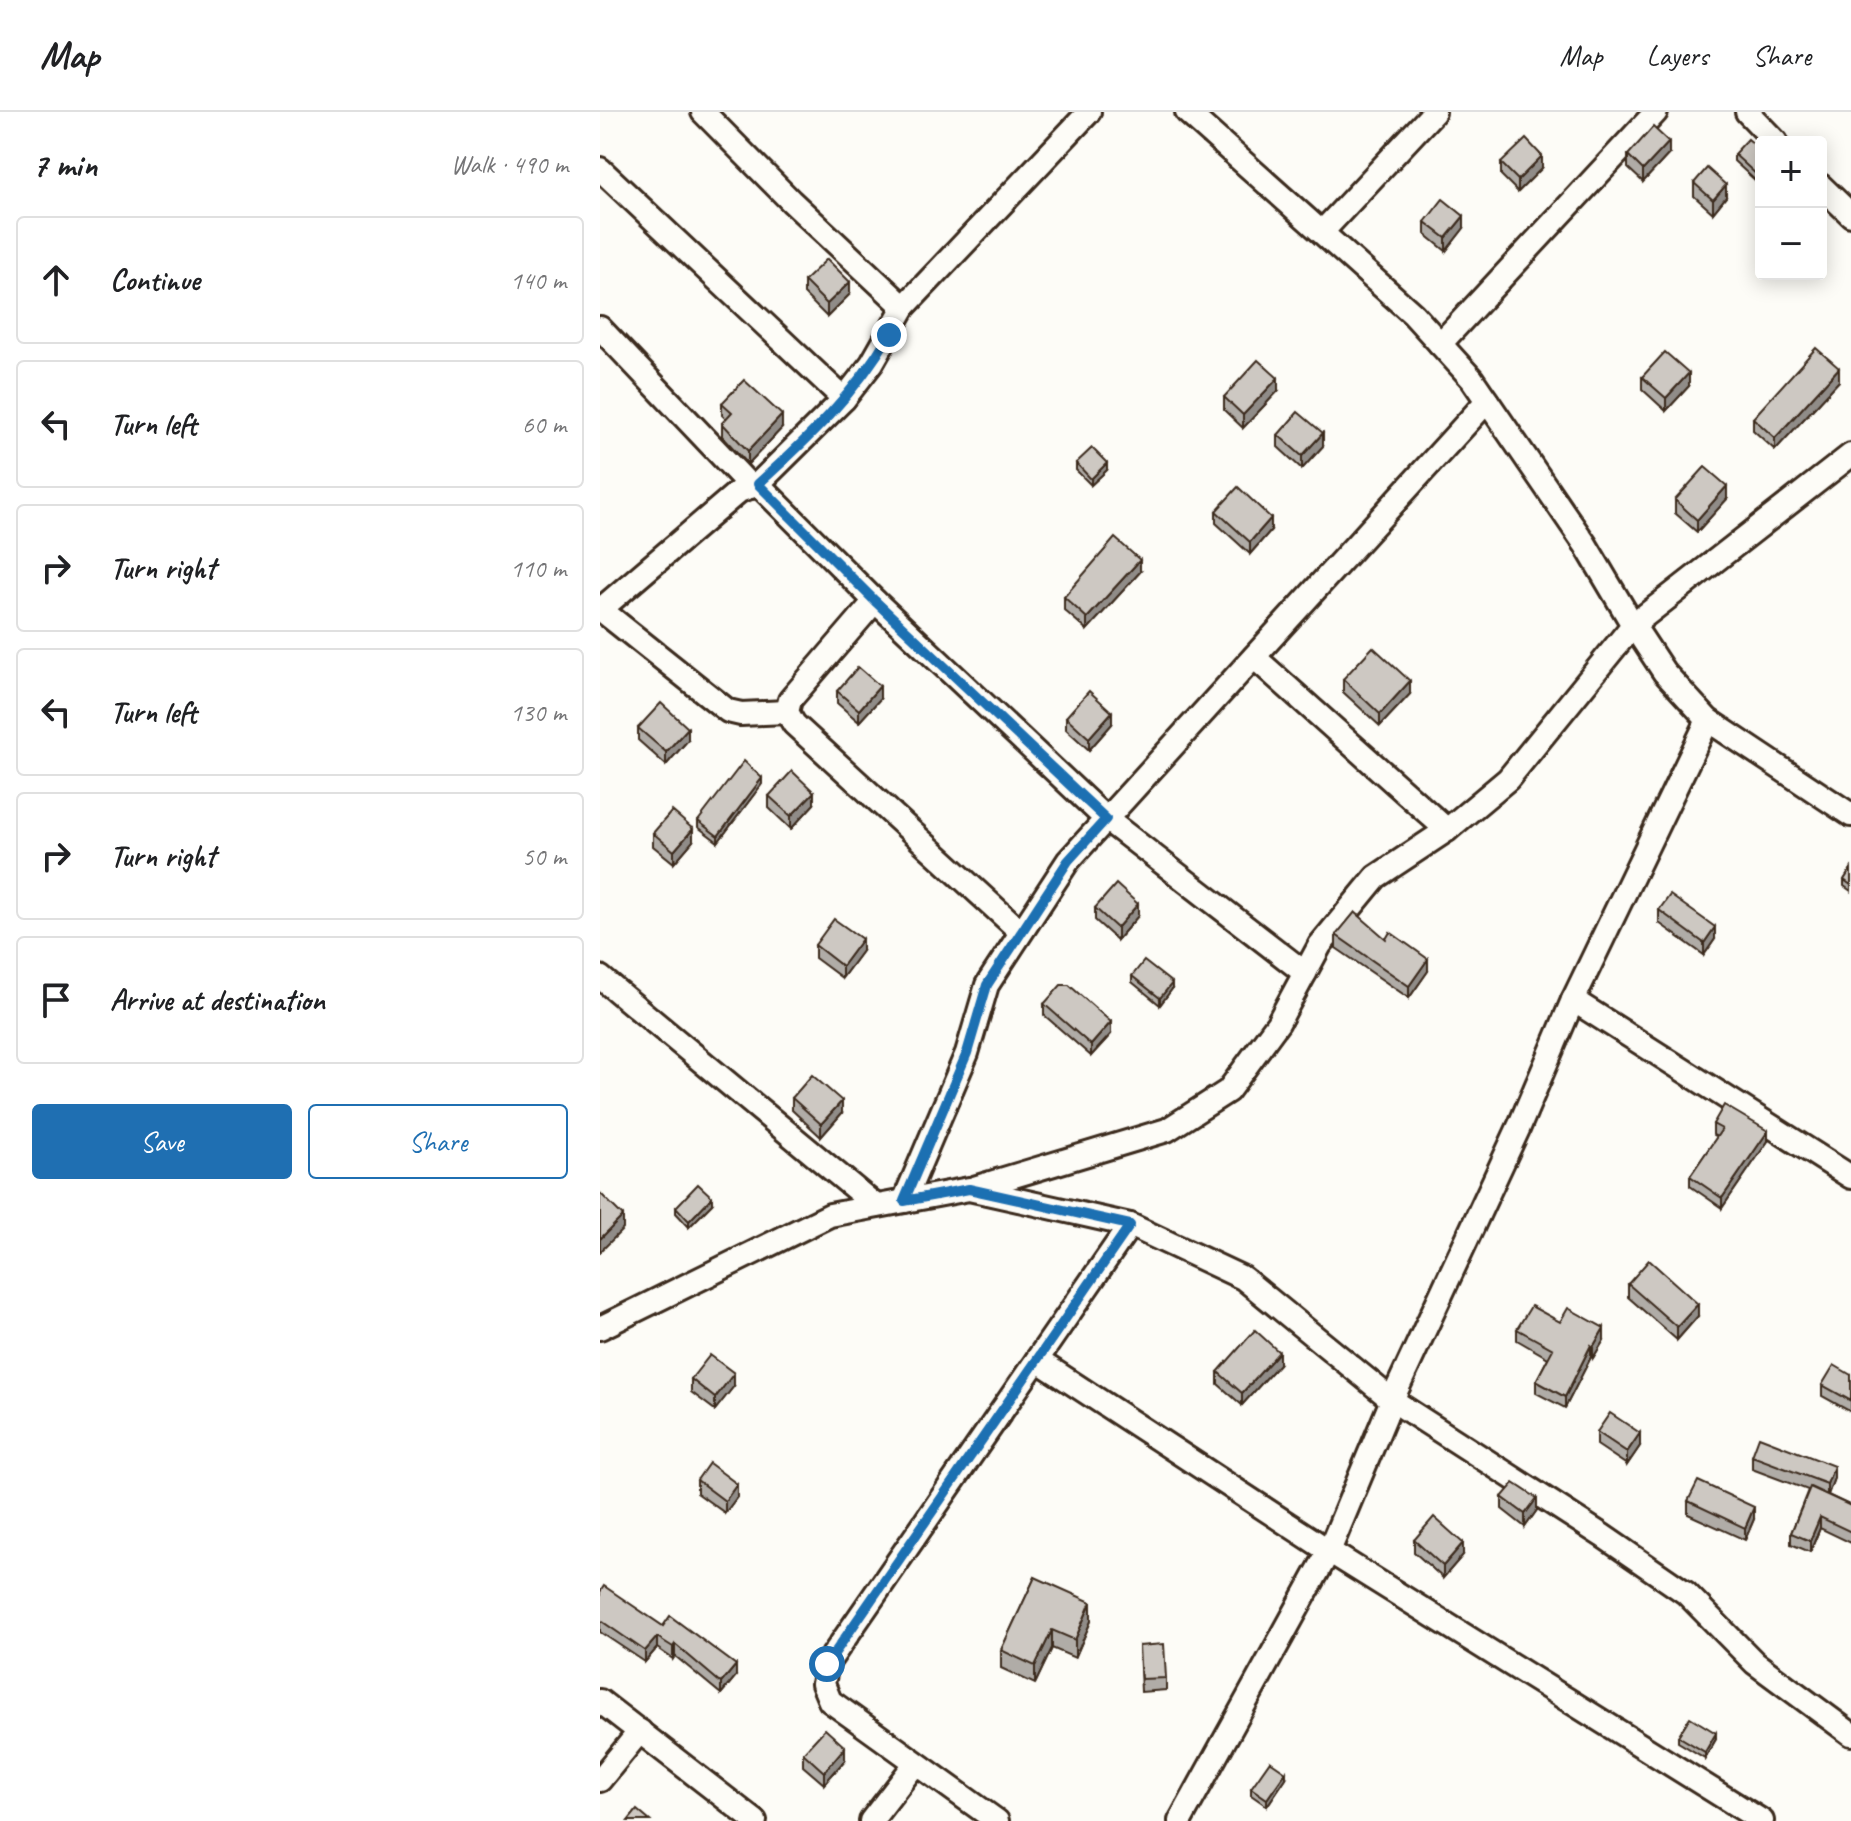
<!DOCTYPE html>
<meta charset="utf-8">
<style>
:root{--surface:#fff;--page:#f2f2f2;--text:#202124;--muted:#757577;--line:#e0e0e0;--accent:#1f6fb2}
body{margin:0;font-family:Caveat,sans-serif;background:var(--page);color:var(--text)}
.controls{position:absolute;right:24px;top:24px;display:grid;overflow:hidden;border-radius:8px;box-shadow:0 4px 20px #0003}
.controls button{width:72px;height:72px;display:grid;place-items:center;padding:0;border:0;border-bottom:2px solid var(--line);background:var(--surface);color:var(--text);font:40px sans-serif}
.stop{position:absolute;width:24px;height:24px;margin:-18px;border:6px solid #1f6fb2;border-radius:50%;background:#fff}
.stop.end{background:#1f6fb2;border-color:#fff;box-shadow:0 2px 8px #0008}
.list{margin:0;padding:0;list-style:none}
h2{display:flex;justify-content:space-between;align-items:center;height:104px;margin:0;padding:0 32px;font-size:34px}
h2 small{font-size:26px;font-weight:400;color:var(--muted)}
.list li{display:grid;grid-template-columns:52px 1fr auto;gap:24px;align-items:center;box-sizing:border-box;height:128px;margin:0 16px 16px;padding:0 16px;border:2px solid var(--line);border-radius:8px}
.list b{display:block;font-size:30px;white-space:nowrap}
.list em{font-size:26px;font-style:normal;color:var(--muted)}
.actions{display:flex;gap:16px;padding:24px 32px}
.actions a{flex:1;padding:18px 0;border:2px solid var(--accent);border-radius:8px;text-align:center;font-size:28px;color:var(--accent)}
.actions .main{background:var(--accent);color:#fff}
.icon{flex:none;width:44px;height:44px;fill:none;stroke:currentColor;stroke-width:2;stroke-linecap:round;stroke-linejoin:round}
.map{position:relative;flex:none;width:1251px;height:1709px;overflow:hidden}
header{display:flex;align-items:center;gap:48px;box-sizing:border-box;height:112px;padding:0 40px;background:var(--surface);border-bottom:2px solid var(--line)}
header strong{font-size:38px}
nav{display:flex;gap:44px;margin-inline-start:auto;font-size:28px}
main{display:flex}
aside{flex:1;background:var(--surface)}
.map>svg:first-child{display:block}
</style>
<header>
<strong>Map</strong>
<nav><a>Map</a><a>Layers</a><a>Share</a></nav>
</header>
<main>
<aside>
<h2>7 min<small>Walk · 490 m</small></h2>
<ul class="list">
<li><svg class="icon" aria-label="ahead" viewBox="0 0 24 24"><path d="M12 20V5M6 11l6-6 6 6"/></svg><div><b>Continue</b></div><em>140 m</em></li>
<li><svg class="icon" aria-label="left" viewBox="0 0 24 24"><path d="M17 20v-9H6M10 6l-5 5 5 5"/></svg><div><b>Turn left</b></div><em>60 m</em></li>
<li><svg class="icon" aria-label="right" viewBox="0 0 24 24"><path d="M7 20v-9h11M14 6l5 5-5 5"/></svg><div><b>Turn right</b></div><em>110 m</em></li>
<li><svg class="icon" aria-label="left" viewBox="0 0 24 24"><path d="M17 20v-9H6M10 6l-5 5 5 5"/></svg><div><b>Turn left</b></div><em>130 m</em></li>
<li><svg class="icon" aria-label="right" viewBox="0 0 24 24"><path d="M7 20v-9h11M14 6l5 5-5 5"/></svg><div><b>Turn right</b></div><em>50 m</em></li>
<li><svg class="icon" aria-label="arrive" viewBox="0 0 24 24"><path d="M6 21V4h12l-3 4 3 4H6"/></svg><div><b>Arrive at destination</b></div></li>
</ul>
<div class="actions"><a class="main">Save</a><a>Share</a></div>
</aside>
<div class="map">
<svg width="1251" height="1709" viewBox="0 0 1251 1709">
<rect width="100%" height="100%" fill="#fdfcf7"/>
<filter id="ink" filterUnits="userSpaceOnUse"><feTurbulence type="fractalNoise" baseFrequency=".0125" numOctaves="2"/><feDisplacementMap in="SourceGraphic" scale="16" xChannelSelector="R" yChannelSelector="G"/><feConvolveMatrix kernelMatrix="1 2 1 2 8 2 1 2 1" color-interpolation-filters="sRGB"/></filter>
<g filter="url(#ink)">
<g fill="none" stroke-linecap="round" stroke-linejoin="round">
<defs>
<g id="minor">
<path d="M103,0l88,89 113,106"/>
<path d="M587,0l226,202 59,65 113,165 48,81 31,47 44,48 143,95"/>
<path d="M1147,0l29,30"/>
<path d="M0,57l244,230"/>
<path d="M1221,74l30,29"/>
<path d="M722,120l112,-120"/>
<path d="M0,216l151,159"/>
<path d="M840,232l216,-232"/>
<path d="M158,372l117,117 231,218 199,154"/>
<path d="M275,489l-85,99 -3,12 7,12 227,208"/>
<path d="M0,497l128,102 13,3 46,-2"/>
<path d="M0,498l139,-119 19,-7 86,-85 28,-36 32,-56 185,-195"/>
<path d="M654,545l193,173"/>
<path d="M0,865l276,229"/>
<path d="M973,888l278,177"/>
<path d="M374,1076l193,-58 61,-39 50,-68 42,-78 56,-68 71,-47 61,-51 125,-154 218,-170"/>
<path d="M304,1089l63,-148 20,-68 81,-124 419,-460"/>
<path d="M0,1216l230,-113 139,-26 161,36 113,53 149,122 211,136 83,57 69,70 96,71"/>
<path d="M437,1248l292,191 433,270"/>
<path d="M0,1589l155,120"/>
<path d="M0,1668l40,-49"/>
<path d="M271,1709l44,-57"/>
<path d="M397,1709l-167,-120 -7,-17 4,-20 303,-439"/>
<path d="M580,1709l149,-270 63,-151 127,-273 54,-127 135,-280"/>
</g>
</defs>
<!-- minor casing -->
<use href="#minor" stroke="#3b2a1e" stroke-width="28"/>
<!-- minor -->
<use href="#minor" stroke="#fdfcf7" stroke-width="22"/>
</g>
<!-- wall -->
<g fill="#b0aca7" stroke="#3b2a1e" stroke-width="2">
<path d="M1161,38l-3,33 -24,-22v-7z"/>
<path d="M1069,42l-26,28 -15,-14v-13z"/>
<path d="M901,51l41,5 -24,24 -17,-17z"/>
<path d="M1094,71l32,14 -13,16 -19,-17z"/>
<path d="M825,110l39,6 -18,23 -21,-17z"/>
<path d="M204,169l46,13 -23,23 -23,-23z"/>
<path d="M1042,265l47,9 -23,25 -24,-22z"/>
<path d="M1239,269l-64,69 -22,-20v-12z"/>
<path d="M678,279l-35,37 -19,-18v-13z"/>
<path d="M122,291l60,25 -34,36 -26,-28v-13l4,-4 -4,-4z"/>
<path d="M678,323l45,11 -21,23 -24,-22z"/>
<path d="M476,351l31,7 -16,15 -15,-15z"/>
<path d="M1127,387l-30,33 -22,-19v-13z"/>
<path d="M616,399l55,19 -21,24 -34,-31z"/>
<path d="M540,460l-53,58 -23,-20v-13z"/>
<path d="M743,567l67,15 -30,32 -37,-34z"/>
<path d="M237,579l43,8 -21,23 -22,-19z"/>
<path d="M466,605l46,7 -23,26 -23,-21z"/>
<path d="M38,616l50,12 -22,25 -28,-25z"/>
<path d="M162,672l-44,58 -20,-15v-6z"/>
<path d="M169,684l45,8 -23,25 -22,-21z"/>
<path d="M53,721l40,8 -19,22 -21,-17z"/>
<path d="M1251,757v22l-7,-5v-6z"/>
<path d="M495,796l43,8 -21,24 -22,-20z"/>
<path d="M1059,798l56,29 -11,16 -45,-32z"/>
<path d="M736,823l92,36 -19,27 -73,-50z"/>
<path d="M215,833l47,6 -20,27 -27,-20z"/>
<path d="M532,864l40,13 -12,16 -28,-23z"/>
<path d="M444,892l67,30 -20,22 -47,-41z"/>
<path d="M192,986l50,15 -21,24 -29,-27z"/>
<path d="M1113,1012l55,17 -46,67 -32,-22v-10l27,-39 -4,-2z"/>
<path d="M112,1092l-23,23 -13,-14v-6z"/>
<path d="M1028,1172l70,32 -21,24 -49,-43z"/>
<path d="M960,1210l44,18 -11,18 -2,-1 -26,51 -29,-15v-12l12,-23 -31,-18v-11z"/>
<path d="M679,1252l-37,41 -24,-21v-12z"/>
<path d="M1251,1263v37l-29,-16v-11z"/>
<path d="M91,1267l43,7 -19,24 -24,-18z"/>
<path d="M997,1320l43,14 -13,19 -30,-20z"/>
<path d="M1152,1344l82,22 -6,17 23,11v37l-31,-15 -10,24 -19,-8v-11l17,-43 -56,-21z"/>
<path d="M97,1368l40,17 -12,16 -28,-20z"/>
<path d="M902,1385l35,13 -12,17 -23,-18z"/>
<path d="M1088,1389l66,18 -9,21 -57,-26z"/>
<path d="M814,1428l49,15 -20,23 -29,-26z"/>
<path d="M435,1465l56,44 -16,37 -23,-10 -17,36 -34,-16v-18z"/>
<path d="M0,1480l136,84 -15,18 -46,-38 -2,3 -16,-11 -12,14 -45,-30z"/>
<path d="M539,1534l27,32v12l-25,2z"/>
<path d="M1078,1624l38,3 -11,19 -27,-16z"/>
<path d="M203,1641l42,7 -21,24 -21,-18z"/>
<path d="M686,1666l-19,28 -16,-11v-7z"/>
</g>
<!-- shaded-wall -->
<g fill="#908c88" stroke="#3b2a1e" stroke-width="2">
<path d="M1069,30v12l-26,28v-12z"/>
<path d="M942,44v12l-24,24v-12z"/>
<path d="M1126,73v12l-13,16v-13z"/>
<path d="M864,104v12l-18,23v-13z"/>
<path d="M250,170v12l-23,23v-13z"/>
<path d="M1239,256v13l-64,69v-12z"/>
<path d="M1089,261v13l-23,25v-13z"/>
<path d="M678,266v13l-35,37v-13z"/>
<path d="M182,303v13l-34,36v-13z"/>
<path d="M723,321v13l-21,23v-13z"/>
<path d="M507,351v7l-16,15v-6z"/>
<path d="M1127,374v13l-30,33v-12z"/>
<path d="M671,406v12l-21,24v-12z"/>
<path d="M540,448v12l-53,58v-12z"/>
<path d="M810,569v13l-30,32v-12z"/>
<path d="M280,574v13l-21,23v-12z"/>
<path d="M512,600v12l-23,26v-12z"/>
<path d="M88,616v12l-22,25v-13z"/>
<path d="M162,666v6l-44,58v-6z"/>
<path d="M214,680v12l-23,25v-13z"/>
<path d="M93,717v12l-19,22v-12z"/>
<path d="M538,792v12l-21,24v-12z"/>
<path d="M1115,815v12l-11,16v-12z"/>
<path d="M262,827v12l-20,27v-12z"/>
<path d="M828,847v12l-19,27v-12z"/>
<path d="M572,871v6l-12,16v-7z"/>
<path d="M511,910v12l-20,22v-11z"/>
<path d="M242,989v12l-21,24v-13z"/>
<path d="M1168,1019v10l-46,67v-10z"/>
<path d="M112,1085v7l-23,23v-6z"/>
<path d="M23,1104v13l-23,23v-13z"/>
<path d="M1098,1192v12l-21,24v-13z"/>
<path d="M1004,1216v12l-11,18v-11z"/>
<path d="M991,1233v12l-26,51v-11z"/>
<path d="M679,1240v12l-37,41v-12z"/>
<path d="M134,1261v13l-19,24v-12z"/>
<path d="M1040,1321v13l-13,19v-13z"/>
<path d="M1234,1354v12l-7,19v-13z"/>
<path d="M137,1372v13l-12,16v-12z"/>
<path d="M937,1386v12l-12,17v-13z"/>
<path d="M1154,1395v12l-9,21v-12z"/>
<path d="M1220,1405v11l-10,24v-11z"/>
<path d="M863,1431v12l-20,23v-12z"/>
<path d="M491,1490v19l-16,37v-18z"/>
<path d="M452,1518v18l-17,36v-18z"/>
<path d="M57,1525v11l-12,14v-11z"/>
<path d="M75,1532v12l-2,3v-12z"/>
<path d="M136,1553v11l-15,18v-11z"/>
<path d="M1116,1621v6l-11,19v-6z"/>
<path d="M245,1635v13l-21,24v-12z"/>
<path d="M686,1660v6l-19,28v-7z"/>
</g>
<!-- building -->
<g fill="#cdc8c2" stroke="#3b2a1e" stroke-width="2">
<path d="M1053,15l16,15 -26,28 -15,-15z"/>
<path d="M926,27l16,17 -24,24 -17,-17z"/>
<path d="M1148,27l13,11v24l-3,2 -24,-22z"/>
<path d="M1107,56l19,17 -13,15 -19,-17z"/>
<path d="M843,87l21,17 -18,22 -21,-16z"/>
<path d="M227,147l23,23 -23,22 -23,-23z"/>
<path d="M1216,236l23,20 -64,70 -22,-20z"/>
<path d="M1065,240l24,21 -23,25 -24,-21z"/>
<path d="M658,248l20,18 -35,37 -19,-18z"/>
<path d="M144,268l38,35 -34,36 -26,-28 10,-11 -10,-9z"/>
<path d="M698,300l25,21 -21,23 -24,-21z"/>
<path d="M492,336l15,15 -16,16 -15,-16z"/>
<path d="M1105,355l22,19 -30,34 -22,-20z"/>
<path d="M638,375l33,31 -21,24 -34,-31z"/>
<path d="M515,426l25,22 -53,58 -23,-21z"/>
<path d="M773,535l37,34 -30,33 -37,-35z"/>
<path d="M258,555l22,19 -21,24 -22,-19z"/>
<path d="M489,579l23,21 -23,26 -23,-21z"/>
<path d="M61,591l27,25 -22,24 -28,-24z"/>
<path d="M144,649l18,17 -44,58 -20,-15z"/>
<path d="M192,659l22,21 -23,24 -22,-20z"/>
<path d="M72,699l21,18 -19,22 -21,-18z"/>
<path d="M1251,757v16l-7,-5z"/>
<path d="M516,772l22,20 -21,24 -22,-20z"/>
<path d="M1070,783l45,32 -11,16 -45,-33z"/>
<path d="M755,800l31,27 4,-7 38,27 -19,27 -73,-51z"/>
<path d="M234,807l28,20 -20,27 -27,-21z"/>
<path d="M544,849l28,22 -12,15 -28,-22z"/>
<path d="M461,873h8l42,37 -20,23 -47,-41z"/>
<path d="M212,963l30,26 -21,23 -29,-26z"/>
<path d="M1124,993l44,26 -46,67 -32,-22 32,-47 -9,-5z"/>
<path d="M98,1072l14,13 -23,24 -13,-14z"/>
<path d="M0,1081l23,23 -23,23z"/>
<path d="M1049,1148l49,44 -21,23 -49,-43z"/>
<path d="M931,1194l29,16 8,-14 36,20 -11,19 -2,-2 -26,52 -29,-16 17,-32 -36,-20z"/>
<path d="M655,1218l24,22 -37,41 -24,-21z"/>
<path d="M110,1243l24,18 -19,25 -24,-19z"/>
<path d="M1234,1253l17,10v26l-29,-16z"/>
<path d="M1010,1301l30,20 -13,19 -30,-20z"/>
<path d="M1159,1325l75,29 -7,18 -75,-28z"/>
<path d="M109,1351l28,21 -12,17 -28,-21z"/>
<path d="M1098,1369l56,26 -9,21 -57,-27z"/>
<path d="M914,1371l23,15 -12,16 -23,-17z"/>
<path d="M1210,1375l41,19v26l-31,-15 -10,24 -19,-8z"/>
<path d="M834,1405l29,26 -20,23 -29,-26z"/>
<path d="M435,1465l56,25 -16,38 -23,-10 -17,36 -34,-16z"/>
<path d="M4,1474l59,40 7,-10 66,49 -15,18 -46,-39 -2,3 -16,-10 -12,14 -45,-31v-28z"/>
<path d="M564,1532l2,34 -25,1 -2,-33z"/>
<path d="M1090,1605l26,16 -11,19 -27,-16z"/>
<path d="M225,1617l20,18 -21,25 -21,-19z"/>
<path d="M670,1649l16,11 -19,27 -16,-11z"/>
<path d="M37,1698l13,11h-22z"/>
</g>
</g>
<g fill="none" stroke-linecap="round" stroke-linejoin="round" filter="url(#ink)">
<!-- route -->
<path stroke="#1f6fb2" stroke-width="10" d="M227,1552l303,-439 -161,-36 -65,12 63,-148 20,-68 81,-124 38,-42 -231,-218 -117,-117c49,-44 98,-91 131,-149"/>
</g>
</svg>
<div class="controls">
<button>+</button>
<button>−</button>
</div>
<div class="stop" style="left:227px;top:1552px"></div>
<div class="stop end" style="left:289px;top:223px"></div>
</div>
</main>
